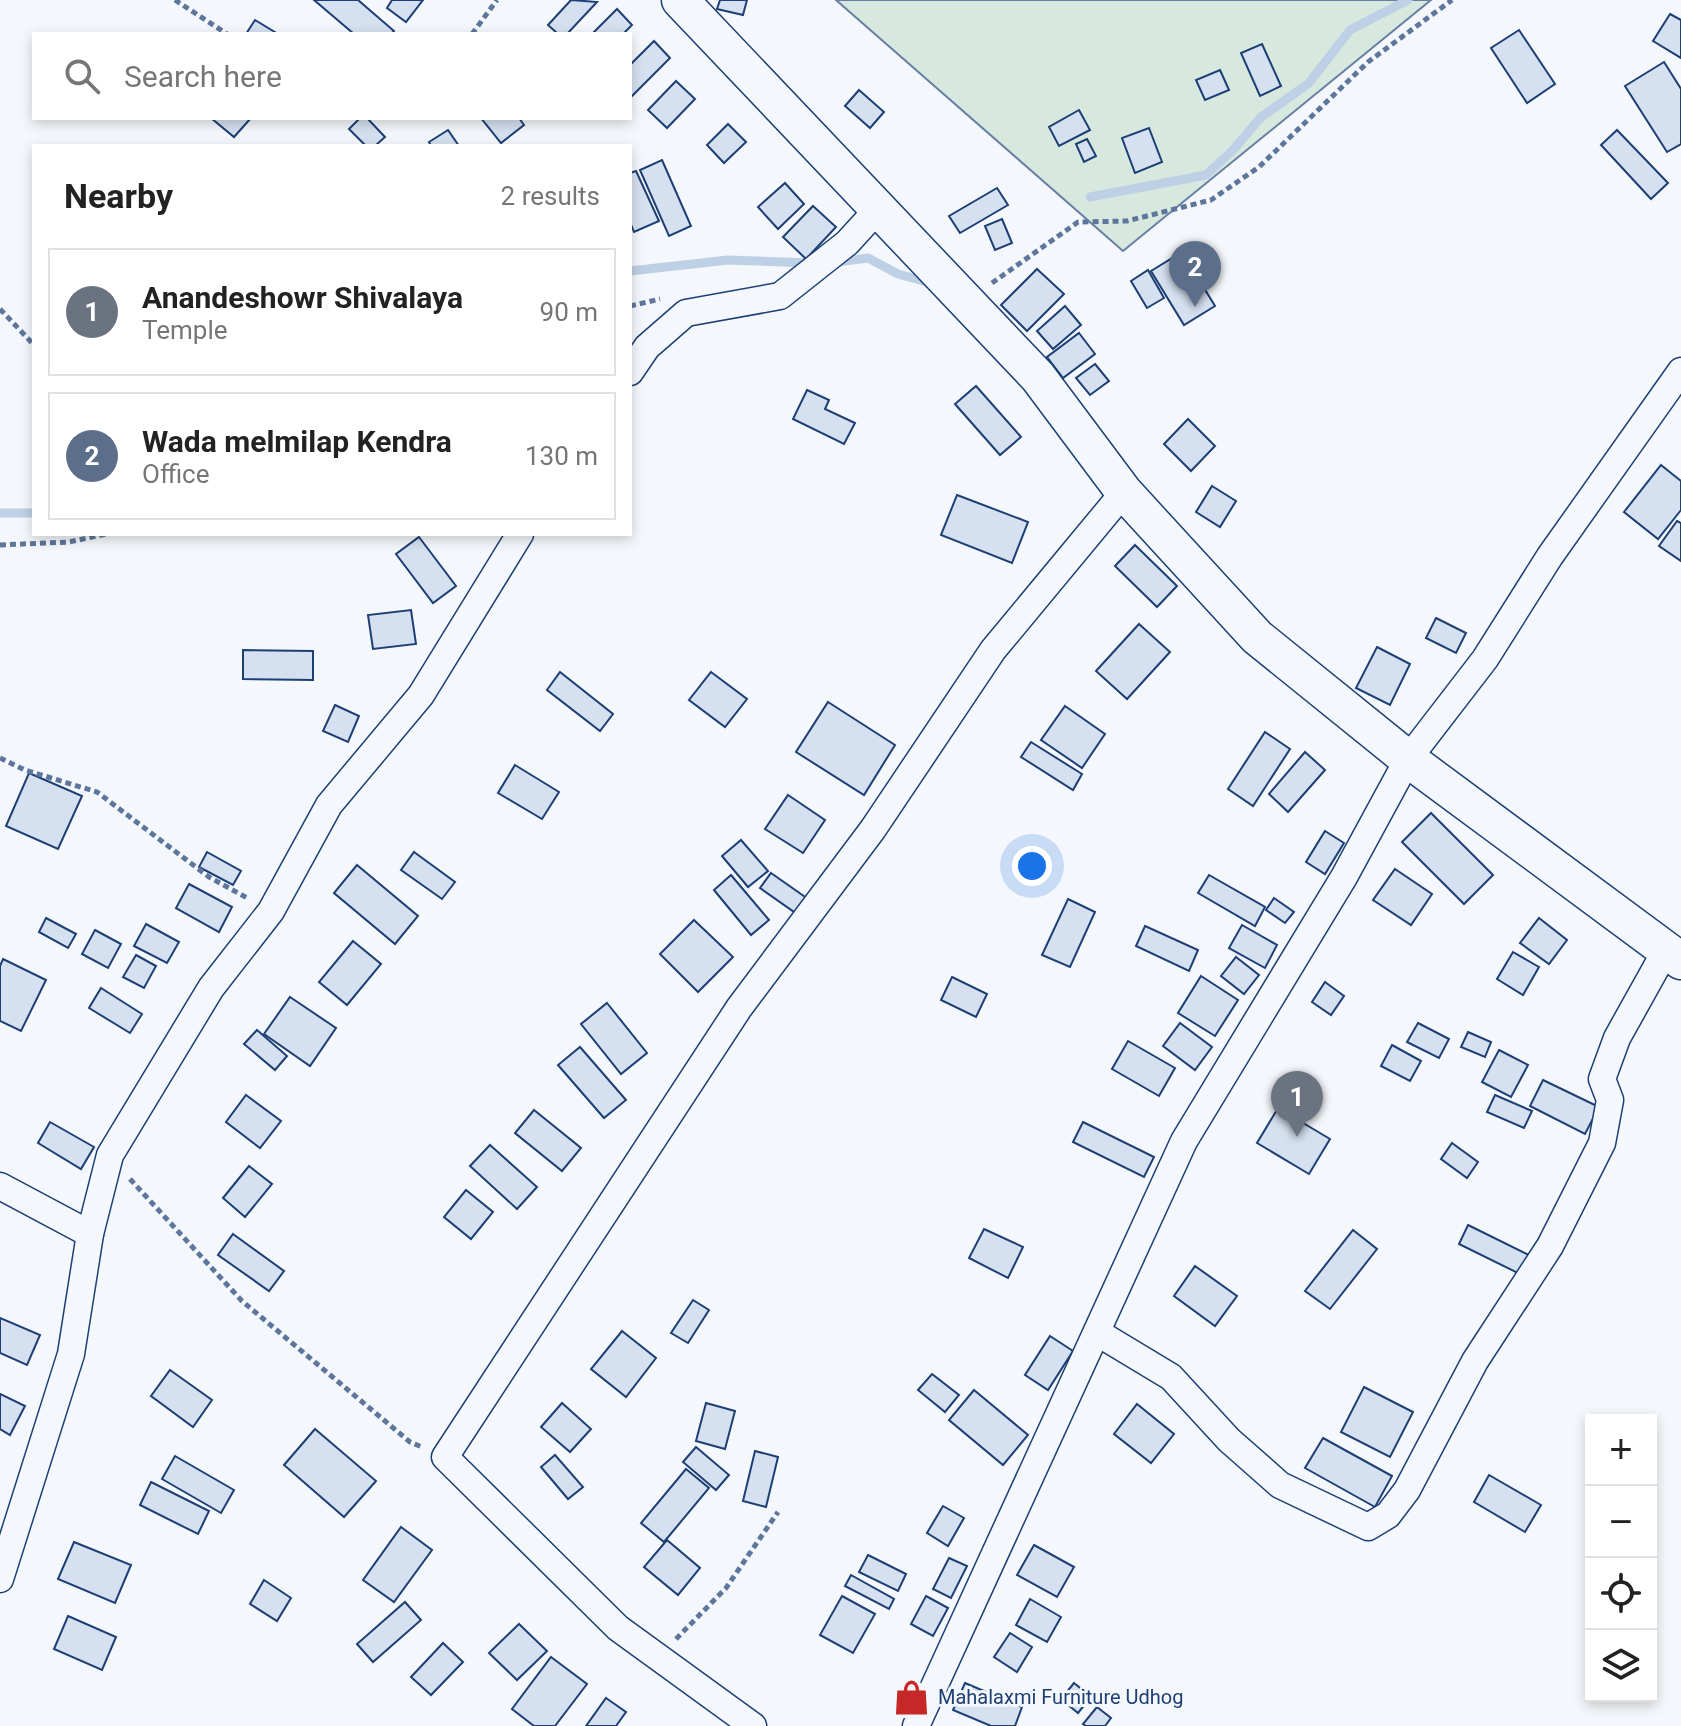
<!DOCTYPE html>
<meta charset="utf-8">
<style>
:root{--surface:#fff;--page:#f2f2f2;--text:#222;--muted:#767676;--line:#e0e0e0;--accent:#1a73e8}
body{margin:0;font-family:Roboto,sans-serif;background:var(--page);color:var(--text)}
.controls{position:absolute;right:24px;bottom:24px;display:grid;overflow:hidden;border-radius:0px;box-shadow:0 4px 12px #0003}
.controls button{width:72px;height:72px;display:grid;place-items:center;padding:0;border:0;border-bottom:2px solid var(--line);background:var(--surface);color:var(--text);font:40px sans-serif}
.you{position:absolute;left:1032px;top:866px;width:28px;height:28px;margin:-20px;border:6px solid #fff;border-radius:50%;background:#1a73e8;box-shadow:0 0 0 12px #1a73e833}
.badge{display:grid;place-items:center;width:52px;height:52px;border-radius:50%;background:var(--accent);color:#fff;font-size:26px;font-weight:700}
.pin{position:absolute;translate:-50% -66px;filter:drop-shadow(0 2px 4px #0008)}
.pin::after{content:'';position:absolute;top:42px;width:28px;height:24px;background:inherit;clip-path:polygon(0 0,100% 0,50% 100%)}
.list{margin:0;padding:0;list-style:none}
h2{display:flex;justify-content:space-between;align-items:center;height:104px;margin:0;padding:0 32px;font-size:34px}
h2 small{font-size:26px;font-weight:400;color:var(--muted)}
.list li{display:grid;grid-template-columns:52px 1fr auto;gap:24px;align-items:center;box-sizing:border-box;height:128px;margin:0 16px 16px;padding:0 16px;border:2px solid var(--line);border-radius:0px}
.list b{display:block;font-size:30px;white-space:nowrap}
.list p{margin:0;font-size:26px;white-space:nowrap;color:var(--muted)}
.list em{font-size:26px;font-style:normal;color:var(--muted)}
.icon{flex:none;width:44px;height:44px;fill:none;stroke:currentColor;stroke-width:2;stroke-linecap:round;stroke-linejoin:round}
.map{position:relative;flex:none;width:1681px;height:1726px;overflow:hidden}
.search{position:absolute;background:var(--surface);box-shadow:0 4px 12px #0003;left:32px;top:32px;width:600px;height:88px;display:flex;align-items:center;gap:20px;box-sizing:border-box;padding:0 28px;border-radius:0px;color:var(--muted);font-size:30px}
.panel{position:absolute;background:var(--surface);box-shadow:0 4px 12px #0003;left:32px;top:144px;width:600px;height:392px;border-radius:0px}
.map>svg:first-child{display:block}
</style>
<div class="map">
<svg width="1681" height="1726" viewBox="0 0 1681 1726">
<rect width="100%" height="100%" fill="#f4f7fb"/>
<!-- green -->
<path fill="#d7e8df" stroke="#687fa3" stroke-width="2" d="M836,0h595l-308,251z"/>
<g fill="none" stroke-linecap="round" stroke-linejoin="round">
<!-- stream -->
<g stroke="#bed0e5" stroke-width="9">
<path d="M1090,197l116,-22 28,-26 26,-31 49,-35 41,-53 58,-30"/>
<path d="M837,262l31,-4 30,16 29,8"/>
<path d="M630,271l98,-11 82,3"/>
<path d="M0,513h34"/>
</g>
</g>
<!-- building -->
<g fill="#d5e0f0" stroke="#1d3f73" stroke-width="2">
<path d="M314,0h44l36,31 -3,3h-37z"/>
<path d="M392,0h31l-17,22 -19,-14z"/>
<path d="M571,0l26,2 -30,32h-9l-10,-9z"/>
<path d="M720,0h27l-4,15 -26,-6z"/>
<path d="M617,9l15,16 -9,9h-31z"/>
<path d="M1670,14l11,6v38l-28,-17z"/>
<path d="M255,20l23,14h-32z"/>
<path d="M1519,30l36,54 -28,19 -36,-55z"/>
<path d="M654,41l16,17 -40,40v-33z"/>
<path d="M1262,44l19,42 -21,10 -19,-43z"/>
<path d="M1664,62l17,27v55l-14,8 -42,-66z"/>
<path d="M1220,70l9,20 -24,10 -9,-20z"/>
<path d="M676,81l19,18 -28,29 -19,-18z"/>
<path d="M859,90l25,22 -14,16 -25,-22z"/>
<path d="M1079,110l11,20 -31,16 -10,-19z"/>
<path d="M211,118h40l-17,19z"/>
<path d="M360,118h7l18,19 -10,9h-9l-17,-17z"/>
<path d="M481,118h38l5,7 -23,18z"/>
<path d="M728,124l18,18 -22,21 -17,-18z"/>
<path d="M1149,128l13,34 -27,11 -13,-35z"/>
<path d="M448,130l11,16h-28l-2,-4z"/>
<path d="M1617,130l51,53 -17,16 -50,-54z"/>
<path d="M1087,139l9,17 -12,6 -8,-18z"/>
<path d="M662,160l29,66 -22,10 -29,-66z"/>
<path d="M636,171l23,50 -25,11 -4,-10v-49z"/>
<path d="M785,183l19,21 -26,25 -20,-22z"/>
<path d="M997,188l11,17 -48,28 -11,-17z"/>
<path d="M813,206l23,21 -30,32 -23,-22z"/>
<path d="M1002,219l10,24 -17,7 -10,-24z"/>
<path d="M1182,252l33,54 -31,19 -33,-54z"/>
<path d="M1037,269l27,25 -37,37 -26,-26z"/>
<path d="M1148,270l16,28 -17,10 -16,-27z"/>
<path d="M1065,306l16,19 -28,24 -16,-18z"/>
<path d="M1079,333l16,21 -32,24 -16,-21z"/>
<path d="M1095,364l14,17 -19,14 -14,-17z"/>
<path d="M976,386l45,51 -21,18 -45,-51z"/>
<path d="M807,390l22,10 -4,9 30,14 -11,21 -51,-25z"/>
<path d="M1188,419l27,27 -24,25 -27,-27z"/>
<path d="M1661,465l20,16v29l-23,29 -34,-27z"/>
<path d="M1212,486l24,15 -16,26 -24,-15z"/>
<path d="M957,495l71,27 -16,41 -71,-28z"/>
<path d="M1677,521l4,2v38l-22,-15z"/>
<path d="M419,537l37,49 -23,17 -37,-49z"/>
<path d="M1135,545l42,41 -20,21 -42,-41z"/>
<path d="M411,610l5,34 -43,5 -5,-34z"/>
<path d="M1436,618l30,15 -10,20 -30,-15z"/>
<path d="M1139,624l31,28 -43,47 -31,-28z"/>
<path d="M1377,647l33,17 -20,41 -34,-17z"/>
<path d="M243,650l70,1v29l-70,-1z"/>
<path d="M560,672l53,42 -13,17 -53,-41z"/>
<path d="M711,672l36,27 -22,28 -36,-27z"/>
<path d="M828,702l67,43 -31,50 -68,-43z"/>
<path d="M335,705l24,11 -11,26 -25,-11z"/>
<path d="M1065,706l40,28 -23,34 -41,-28z"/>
<path d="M1265,732l25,17 -37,57 -25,-17z"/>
<path d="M1031,742l51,32 -9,16 -52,-33z"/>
<path d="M1305,752l20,18 -37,42 -19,-18z"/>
<path d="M515,765l44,27 -17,27 -44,-26z"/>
<path d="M29,773l53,23 -24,53 -52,-23z"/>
<path d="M788,795l37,25 -22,33 -38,-24z"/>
<path d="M1431,813l62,62 -29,29 -62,-62z"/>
<path d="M1325,831l19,12 -19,31 -19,-12z"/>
<path d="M741,840l27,31 -20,16 -26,-31z"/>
<path d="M207,852l34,19 -8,14 -34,-18z"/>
<path d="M414,852l41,30 -13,17 -41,-29z"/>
<path d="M357,865l61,51 -23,28 -61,-51z"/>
<path d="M1395,869l37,25 -21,31 -38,-25z"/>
<path d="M771,873l37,26 -11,15 -37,-26z"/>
<path d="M731,875l38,45 -18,15 -37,-45z"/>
<path d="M1209,875l56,32 -10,19 -57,-33z"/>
<path d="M189,884l43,23 -13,25 -43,-24z"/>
<path d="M1274,898l20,14 -9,11 -19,-13z"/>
<path d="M1068,899l27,13 -25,55 -28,-12z"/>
<path d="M46,918l30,16 -8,14 -29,-16z"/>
<path d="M1539,918l28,22 -18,24 -29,-21z"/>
<path d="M694,920l39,37 -35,35 -38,-38z"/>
<path d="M146,924l33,18 -12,21 -33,-17z"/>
<path d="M1242,925l35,20 -12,23 -36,-20z"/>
<path d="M1145,926l53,24 -9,21 -53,-25z"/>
<path d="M95,930l26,14 -13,24 -26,-14z"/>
<path d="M353,941l28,23 -34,41 -28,-23z"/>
<path d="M1513,952l26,15 -16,28 -26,-16z"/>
<path d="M136,955l20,11 -12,22 -21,-11z"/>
<path d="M1236,957l23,18 -15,19 -23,-18z"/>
<path d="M3,959l43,21 -25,51 -21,-10v-55z"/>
<path d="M1201,976l37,24 -23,36 -37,-23z"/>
<path d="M952,977l35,17 -11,23 -35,-17z"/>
<path d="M1325,982l19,14 -13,19 -19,-13z"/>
<path d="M101,988l41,26 -12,19 -41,-25z"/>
<path d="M290,997l46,31 -26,38 -46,-32z"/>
<path d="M607,1003l40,50 -26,21 -40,-50z"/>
<path d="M1180,1023l32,24 -17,23 -32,-24z"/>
<path d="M1418,1023l31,16 -10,19 -32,-16z"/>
<path d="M257,1030l30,26 -12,14 -31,-26z"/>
<path d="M1468,1032l23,10 -6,15 -24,-10z"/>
<path d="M1128,1041l47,27 -16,28 -47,-27z"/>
<path d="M1392,1045l29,16 -11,20 -29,-15z"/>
<path d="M580,1047l46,53 -22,18 -46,-53z"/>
<path d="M1499,1050l29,15 -17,32 -29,-15z"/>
<path d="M1543,1080l56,27 -14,27 -55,-28z"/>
<path d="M246,1095l35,26 -21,27 -34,-26z"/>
<path d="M1495,1095l37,16 -8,17 -37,-16z"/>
<path d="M1278,1108l52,31 -21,35 -52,-31z"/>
<path d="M534,1110l47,38 -19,23 -47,-38z"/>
<path d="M50,1122l44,25 -13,22 -43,-26z"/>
<path d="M1083,1122l71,35 -10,20 -71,-35z"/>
<path d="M1452,1143l26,19 -11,16 -26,-19z"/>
<path d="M490,1145l47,42 -20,22 -47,-43z"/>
<path d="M249,1166l23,18 -27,33 -22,-19z"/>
<path d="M466,1190l27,22 -22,27 -27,-22z"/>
<path d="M1468,1225l65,32 -9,19 -65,-32z"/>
<path d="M984,1229l39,18 -15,31 -39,-20z"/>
<path d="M1353,1230l24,19 -47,60 -25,-18z"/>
<path d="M233,1234l51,37 -15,20 -51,-36z"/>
<path d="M1195,1266l42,30 -22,30 -41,-30z"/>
<path d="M693,1300l16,10 -21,33 -17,-10z"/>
<path d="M0,1318l40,17 -13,30 -27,-12z"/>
<path d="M622,1331l34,27 -30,39 -35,-28z"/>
<path d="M1050,1336l23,15 -25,39 -23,-15z"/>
<path d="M170,1370l42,30 -19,27 -42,-31z"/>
<path d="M932,1374l27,21 -14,17 -27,-22z"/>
<path d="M1364,1387l49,25 -23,45 -49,-25z"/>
<path d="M974,1390l54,45 -25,30 -54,-45z"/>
<path d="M0,1394l25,12 -15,29 -10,-6z"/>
<path d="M562,1403l29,26 -21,23 -29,-25z"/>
<path d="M706,1403l29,8 -10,38 -29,-8z"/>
<path d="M1137,1404l37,30 -23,29 -37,-29z"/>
<path d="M315,1429l61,52 -32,36 -60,-52z"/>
<path d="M1323,1438l69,38 -17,31 -70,-39z"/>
<path d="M696,1447l33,28 -13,15 -33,-28z"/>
<path d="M755,1451l23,6 -12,50 -23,-6z"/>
<path d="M555,1455l28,32 -15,12 -27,-32z"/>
<path d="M175,1456l59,34 -13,23 -59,-34z"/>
<path d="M686,1469l23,19 -45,54 -23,-19z"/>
<path d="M1489,1475l52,30 -16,27 -51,-30z"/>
<path d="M151,1482l58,29 -11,23 -58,-29z"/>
<path d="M943,1506l21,12 -16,28 -21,-13z"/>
<path d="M401,1527l31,23 -38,52 -31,-22z"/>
<path d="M667,1540l33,28 -22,27 -34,-28z"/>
<path d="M74,1542l57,23 -16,38 -57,-24z"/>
<path d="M1034,1545l40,22 -17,30 -40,-22z"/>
<path d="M868,1555l38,19 -8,17 -39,-19z"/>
<path d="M949,1558l18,8 -16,32 -18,-9z"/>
<path d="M851,1575l43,24 -5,10 -44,-23z"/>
<path d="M264,1580l27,18 -14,23 -27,-17z"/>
<path d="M842,1596l33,18 -22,39 -33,-18z"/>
<path d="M926,1596l22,12 -15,28 -22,-12z"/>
<path d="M1030,1599l31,18 -14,25 -31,-17z"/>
<path d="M405,1602l16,18 -48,42 -16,-18z"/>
<path d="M68,1616l48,21 -14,33 -48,-21z"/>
<path d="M519,1624l28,27 -30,29 -28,-27z"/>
<path d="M1010,1633l22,14 -15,25 -23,-15z"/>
<path d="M443,1643l20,19 -32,33 -20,-18z"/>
<path d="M551,1657l36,27 -32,42h-21l-22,-17z"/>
<path d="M965,1683l57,24 -7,19h-24l-38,-16z"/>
<path d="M1074,1683l17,14 -13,16 -17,-14z"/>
<path d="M606,1698l20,14 -10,14h-30z"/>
<path d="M1097,1707l14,11 -6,8h-19l-3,-2z"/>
</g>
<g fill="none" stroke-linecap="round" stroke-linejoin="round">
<defs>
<g id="street">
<path d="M630,372l17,-25 39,-34 94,-17 67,-53 32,-35"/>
<path d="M0,1186l90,48"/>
<path d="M1098,1333l73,44 58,63 51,45 88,42 20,-12 19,-25 68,-129 75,-115 52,-103 8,-43 -8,-21 15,-41 49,-88"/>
<path d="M0,1579l71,-225 19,-120 20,-79 101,-167 60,-77 58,-106 92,-110 99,-161"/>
<path d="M753,1726l-135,-98 -173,-171 294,-449 134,-179 120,-179 131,-158"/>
<path d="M916,1726l268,-585 160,-264 64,-118 77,-100 65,-103 131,-185"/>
</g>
<path id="secondary" d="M680,0l358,377 86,115 133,145 151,122 273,202"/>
</defs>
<!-- street casing -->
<use href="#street" stroke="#1d3f73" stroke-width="29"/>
<!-- secondary casing -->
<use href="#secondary" stroke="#1d3f73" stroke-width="39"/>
<!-- path -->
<g stroke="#5e769c" stroke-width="5" stroke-dasharray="6 4" stroke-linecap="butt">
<path d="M175,0l52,34"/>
<path d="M472,34l25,-34"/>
<path d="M992,283l86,-61 49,-1 84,-21 48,-33 109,-105 84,-62"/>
<path d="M630,306l30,-7"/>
<path d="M0,309l34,36"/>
<path d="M0,545l69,-3 37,-8"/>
<path d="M0,758l25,12 72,22 112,85 40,22"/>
<path d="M130,1179l112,122 168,141 12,5"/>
<path d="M676,1639l50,-51 52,-76"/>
</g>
<!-- street -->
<use href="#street" stroke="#f4f7fb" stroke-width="26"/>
<!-- secondary -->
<use href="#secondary" stroke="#f4f7fb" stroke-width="36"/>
</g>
<!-- icons -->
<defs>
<symbol id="shop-bare" viewBox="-9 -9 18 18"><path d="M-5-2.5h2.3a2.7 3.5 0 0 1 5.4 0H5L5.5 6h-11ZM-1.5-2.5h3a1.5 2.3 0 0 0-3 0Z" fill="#c62828" stroke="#f4f7fb" stroke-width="2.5" paint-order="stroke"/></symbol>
</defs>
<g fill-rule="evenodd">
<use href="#shop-bare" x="886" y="1672" width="51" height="51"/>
</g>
<g text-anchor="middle" stroke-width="6" stroke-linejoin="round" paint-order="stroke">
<!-- poi labels -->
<g font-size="20" fill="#1d3f73" stroke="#f4f7fb" text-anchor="start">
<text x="938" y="1704">Mahalaxmi Furniture Udhog</text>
</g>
</g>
</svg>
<div class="controls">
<button>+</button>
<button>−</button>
<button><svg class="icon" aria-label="locate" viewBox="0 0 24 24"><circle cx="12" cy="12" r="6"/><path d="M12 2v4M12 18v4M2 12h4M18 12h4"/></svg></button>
<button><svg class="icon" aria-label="layers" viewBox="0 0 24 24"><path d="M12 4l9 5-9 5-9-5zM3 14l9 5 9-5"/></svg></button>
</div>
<div class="you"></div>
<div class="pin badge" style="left:1297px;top:1137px;background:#6b7280">1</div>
<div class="pin badge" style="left:1195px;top:307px;background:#5c6f8a">2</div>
<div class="search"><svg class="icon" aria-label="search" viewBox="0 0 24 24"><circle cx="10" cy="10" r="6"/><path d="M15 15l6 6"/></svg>Search here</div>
<section class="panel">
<h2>Nearby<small>2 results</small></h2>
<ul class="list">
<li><span class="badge" style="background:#6b7280">1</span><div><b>Anandeshowr Shivalaya</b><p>Temple</p></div><em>90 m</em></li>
<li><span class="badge" style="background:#5c6f8a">2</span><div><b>Wada melmilap Kendra</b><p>Office</p></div><em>130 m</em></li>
</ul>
</section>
</div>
